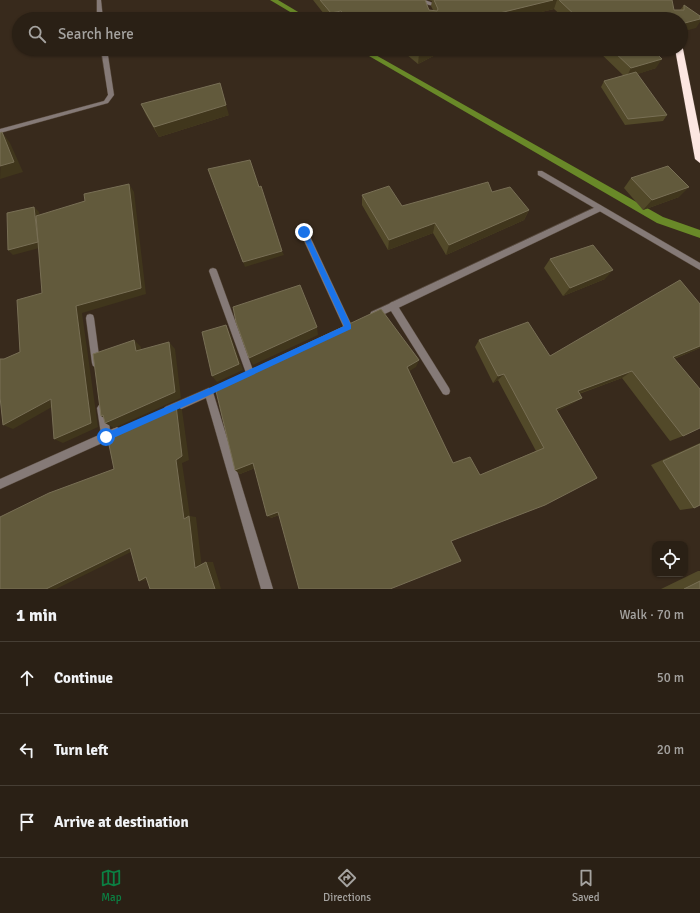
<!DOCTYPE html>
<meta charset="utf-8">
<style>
:root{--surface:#2a2015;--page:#362d22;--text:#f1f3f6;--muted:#a5a3a0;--line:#463e34;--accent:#0b8043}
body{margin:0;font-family:Signika,sans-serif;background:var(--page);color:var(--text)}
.controls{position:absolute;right:12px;bottom:12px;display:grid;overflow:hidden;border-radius:8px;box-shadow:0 1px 3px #0004}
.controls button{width:36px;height:36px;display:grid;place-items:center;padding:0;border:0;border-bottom:1px solid var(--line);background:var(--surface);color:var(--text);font:20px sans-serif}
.stop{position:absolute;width:12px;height:12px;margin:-9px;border:3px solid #1a73e8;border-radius:50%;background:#fff}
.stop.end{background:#1a73e8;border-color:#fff;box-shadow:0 1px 4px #0008}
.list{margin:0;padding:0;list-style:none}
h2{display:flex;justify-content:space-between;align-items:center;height:52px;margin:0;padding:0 16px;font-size:17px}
h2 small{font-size:13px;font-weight:400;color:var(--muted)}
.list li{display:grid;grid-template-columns:26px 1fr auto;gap:12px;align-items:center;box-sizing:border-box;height:72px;padding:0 16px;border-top:1px solid var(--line)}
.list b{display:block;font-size:15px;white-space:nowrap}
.list em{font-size:13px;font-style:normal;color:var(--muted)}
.icon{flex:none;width:22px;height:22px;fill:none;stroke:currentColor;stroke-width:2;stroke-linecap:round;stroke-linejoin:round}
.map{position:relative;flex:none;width:700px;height:589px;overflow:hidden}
.search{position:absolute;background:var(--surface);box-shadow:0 1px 3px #0004;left:12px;right:12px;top:12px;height:44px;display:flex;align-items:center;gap:10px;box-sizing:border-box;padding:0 14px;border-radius:22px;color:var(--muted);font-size:15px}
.sheet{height:268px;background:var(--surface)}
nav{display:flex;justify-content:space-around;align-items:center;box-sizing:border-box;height:56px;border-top:1px solid var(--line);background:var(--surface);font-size:11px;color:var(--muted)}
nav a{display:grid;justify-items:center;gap:2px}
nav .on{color:var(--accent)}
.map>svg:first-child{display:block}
</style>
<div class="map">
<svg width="700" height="589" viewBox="0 0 700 589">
<rect width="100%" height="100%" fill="#382a1c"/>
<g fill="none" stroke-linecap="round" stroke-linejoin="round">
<!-- stream -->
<g fill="#698928" fill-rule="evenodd">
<path d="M270,0h8l32,19h-8z"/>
<path d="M357,49h8l298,168 37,13v8l-43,-15z"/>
</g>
<defs>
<path id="lane" d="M600,205l4,3 -1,2 -207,99 -3,1 -3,-1 -1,-3 1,-3z"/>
<g id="street">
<path d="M97,0h4l2,19h-6z"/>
<path d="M420,0h5l8,3 22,-3c-10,6 -26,9 -35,0z"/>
<path d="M101,49h6l7,46 -6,8 -108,30v-4l104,-28 4,-6z"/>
<path d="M538,171h4l158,92v7l-162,-95z"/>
<path d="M304,229l4,3 43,92 1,3 -1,3 -3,1 -3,-1 -45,-98z"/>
<path d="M213,268l3,1 1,2 37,102 -1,3 -3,1 -3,-1 -1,-3 -37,-102 1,-2z"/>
<path d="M393,302l3,1 53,85 1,3 -1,3 -3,1 -3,-1 -52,-83 -17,8 -3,-1 -1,-3 1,-3z"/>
<path d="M90,314l3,1 1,3 6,45 -1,3 -3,1 -3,-1 -1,-3 -6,-45 1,-3z"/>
<path d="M209,388l3,1 1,3 60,197h-12l-55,-191 -38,17 -3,-2 -2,-3 2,-3z"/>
<path d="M102,403l3,2 2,3 3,22 7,-3 3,2 2,3 -2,3 -120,54v-10l101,-45 -4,-26 2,-3z"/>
</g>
<path id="highway" d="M681,47l2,2 17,85v29l-5,-4 -20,-110h6z"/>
</defs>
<!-- lane casing -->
<use href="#lane" stroke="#55473a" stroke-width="1"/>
<!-- street casing -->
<use href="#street" stroke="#55473a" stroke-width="1"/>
<!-- highway casing -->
<use href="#highway" stroke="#55473a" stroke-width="1"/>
<!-- lane -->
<use href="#lane" fill="#857a77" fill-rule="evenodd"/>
<!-- street -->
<use href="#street" fill="#857a77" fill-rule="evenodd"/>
<!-- highway -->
<use href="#highway" fill="#fce6e1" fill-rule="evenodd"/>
</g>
<!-- wall -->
<g fill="#524929">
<path d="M313,0h112l4,10h4l-2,-4 1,-5 -3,-1h243l2,10h6l4,-5 12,23 -15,-9h-116l-11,-10 -42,10h-184z"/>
<path d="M400,49h47l-29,15z"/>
<path d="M596,49h56l4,19 -19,6 30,41 -4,6 -38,4 -24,-38 3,-6 20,-5z"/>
<path d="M141,104l88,11 -70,22 -13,-22z"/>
<path d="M631,178l48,19 -36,13 -19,-22z"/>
<path d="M492,192l37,18 -5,10 -78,35 -13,-22 -45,17 -26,-45v-10l40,11z"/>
<path d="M550,259l55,20 -42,17 -19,-28z"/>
<path d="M700,304v44l-26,11 9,77 -13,5 -48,-63 -43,16 3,4 -9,5 -16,8 40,67 -318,37 -8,3 -16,-50 -15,6 -5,-4 181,-103 -7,4 44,92 27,12 56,-24 -38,-71 -5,3 -18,-36 4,-7 71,16z"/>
<path d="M700,443v62l-6,3 -14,2 -29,-45z"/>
<path d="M698,571h2v18h-39z"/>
</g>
<!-- shaded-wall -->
<g fill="#40361c">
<path d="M553,0h4l-3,9 -42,10h-37z"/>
<path d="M341,11v8h-10v-6z"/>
<path d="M373,17v2h-6z"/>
<path d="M700,19v3l-4,6 -15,4v-8z"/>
<path d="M429,49h18l-29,15 1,-10z"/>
<path d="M662,59l-6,9 -30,10 5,-10z"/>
<path d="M226,105l3,10 -70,22 -5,-10z"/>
<path d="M2,132l8,11 13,29 -23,7z"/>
<path d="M129,184l5,8 12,102 -64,19 16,114 -35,16 -9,-4 22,-133z"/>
<path d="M689,187l-10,10 -36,13 9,-10z"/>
<path d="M34,207l5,5 4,35 -30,8 -5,-5z"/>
<path d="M529,210l-5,10 -78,35 3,-10z"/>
<path d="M435,223l-2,10 -45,17 1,-10z"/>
<path d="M282,251l2,4 -39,12 -2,-5z"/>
<path d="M613,270l-8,9 -42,17 7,-8z"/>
<path d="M226,325l4,8 13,37 -26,12 -5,-6z"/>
<path d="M317,327l1,8 -65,30 -4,-7z"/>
<path d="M134,340l7,7 2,11 -7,-7z"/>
<path d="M169,342l6,7 6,49 -67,30 -9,-5 4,-2 -8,-5z"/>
<path d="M700,346v2l-39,16 12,-7z"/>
<path d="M419,360l-3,7 -11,7 2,-7z"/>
<path d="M632,371l-10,7 -53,19 9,-6z"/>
<path d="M504,374l-6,6 -5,3 5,-7z"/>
<path d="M582,398l-9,5 -24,12 7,-6z"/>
<path d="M51,399l8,4 -46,26 -10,-4z"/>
<path d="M176,405l6,5 7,50 -7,3 8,53 6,1 6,51h-7l-11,-49 -8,-59z"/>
<path d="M253,463l4,4 -17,7 -5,-4z"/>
<path d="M278,512l3,2 -10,4 -4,-2z"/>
<path d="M130,548h9l-83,41h-10z"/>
<path d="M206,562h7l8,27h-6z"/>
<path d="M146,577l2,3 -9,1z"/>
</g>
<!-- building -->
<g fill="#625a3c" stroke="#786f55">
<path d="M320,0h105l4,10 8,1 1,-2 -4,-9h119l-78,19h-99l-3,-2 -6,2h-19l-7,-8 -10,2z"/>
<path d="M559,0h113l2,10h10v-5l16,11v3l-19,5v-5h-102z"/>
<path d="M413,49h16l-10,5z"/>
<path d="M611,49h41l10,10 -31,9z"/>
<path d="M636,72l31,43 -39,4 -24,-38z"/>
<path d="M220,83l6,22 -72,22 -13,-23z"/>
<path d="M2,132l12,30 -14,4v-33z"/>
<path d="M250,160l9,27 2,-1 21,65 -39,11 -35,-93z"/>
<path d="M668,166l21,21 -37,13 -21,-22z"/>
<path d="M488,182l4,10 18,-5 19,23 -80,35 -14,-22 -46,17 -27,-45 27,-9 13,20z"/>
<path d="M129,184l12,104 -65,18 15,117 -37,16 -3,-40 -48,26 -3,-28v-38h4l16,-7 -3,-52 25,-7 -6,-77 49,-15 -1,-7z"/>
<path d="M34,207l4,35 -30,8 -1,-37z"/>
<path d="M593,245l20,25 -43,18 -20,-29z"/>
<path d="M680,280l20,24v42l-27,11 27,32v39l-17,8 -51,-65 -54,20 4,7 -26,11 41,69 -52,27 -94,36 10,20 -71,28h-91l-21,-77 -11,4 -14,-53 -18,7 -20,-83 166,-78 38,51 -12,7 46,96 17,-6 10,18 64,-27 -40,-74 -6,2 -19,-36 49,-18 22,34z"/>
<path d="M300,285l17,42 -68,31 -13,-36 -3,-15z"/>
<path d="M226,325l13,39 -27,12 -10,-44z"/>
<path d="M134,340l2,11 33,-9 6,50 -70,31 -2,-8 -2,1 -8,-62z"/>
<path d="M176,405l6,51 -6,4 8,59 5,-3 6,52 11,-6 9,27h-65l-4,-12 -7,4 -9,-33 -84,41h-46v-72l49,-24 65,-24 -7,-34z"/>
<path d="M700,444v61l-6,3 -31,-47z"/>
<path d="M700,581v8h-16z"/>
</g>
<!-- route -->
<path fill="#1a73e8" d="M304,229l3,3 44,93v4l-139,65 -103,46h-5v-6l103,-45 137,-63 -43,-94z"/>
</svg>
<div class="controls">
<button><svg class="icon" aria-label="locate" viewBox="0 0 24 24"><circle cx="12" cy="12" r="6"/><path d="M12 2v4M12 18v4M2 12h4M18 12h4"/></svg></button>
</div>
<div class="stop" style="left:106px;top:437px"></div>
<div class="stop end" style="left:304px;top:232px"></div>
<div class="search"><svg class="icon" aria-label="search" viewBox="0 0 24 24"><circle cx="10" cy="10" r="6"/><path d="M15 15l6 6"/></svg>Search here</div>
</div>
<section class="sheet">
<h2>1 min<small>Walk · 70 m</small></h2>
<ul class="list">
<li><svg class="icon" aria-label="ahead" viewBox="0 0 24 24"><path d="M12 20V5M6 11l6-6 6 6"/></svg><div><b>Continue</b></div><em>50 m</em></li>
<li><svg class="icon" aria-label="left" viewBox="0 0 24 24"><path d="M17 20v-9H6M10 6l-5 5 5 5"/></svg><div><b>Turn left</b></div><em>20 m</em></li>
<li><svg class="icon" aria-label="arrive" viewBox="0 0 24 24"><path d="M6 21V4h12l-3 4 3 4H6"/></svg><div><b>Arrive at destination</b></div></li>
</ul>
</section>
<nav>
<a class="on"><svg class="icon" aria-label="map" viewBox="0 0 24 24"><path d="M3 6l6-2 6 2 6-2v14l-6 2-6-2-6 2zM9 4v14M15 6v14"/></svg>Map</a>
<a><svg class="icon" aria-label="directions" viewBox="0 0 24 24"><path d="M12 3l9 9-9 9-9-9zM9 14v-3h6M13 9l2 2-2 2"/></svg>Directions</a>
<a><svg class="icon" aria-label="saved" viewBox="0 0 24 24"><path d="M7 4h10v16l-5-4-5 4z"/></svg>Saved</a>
</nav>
